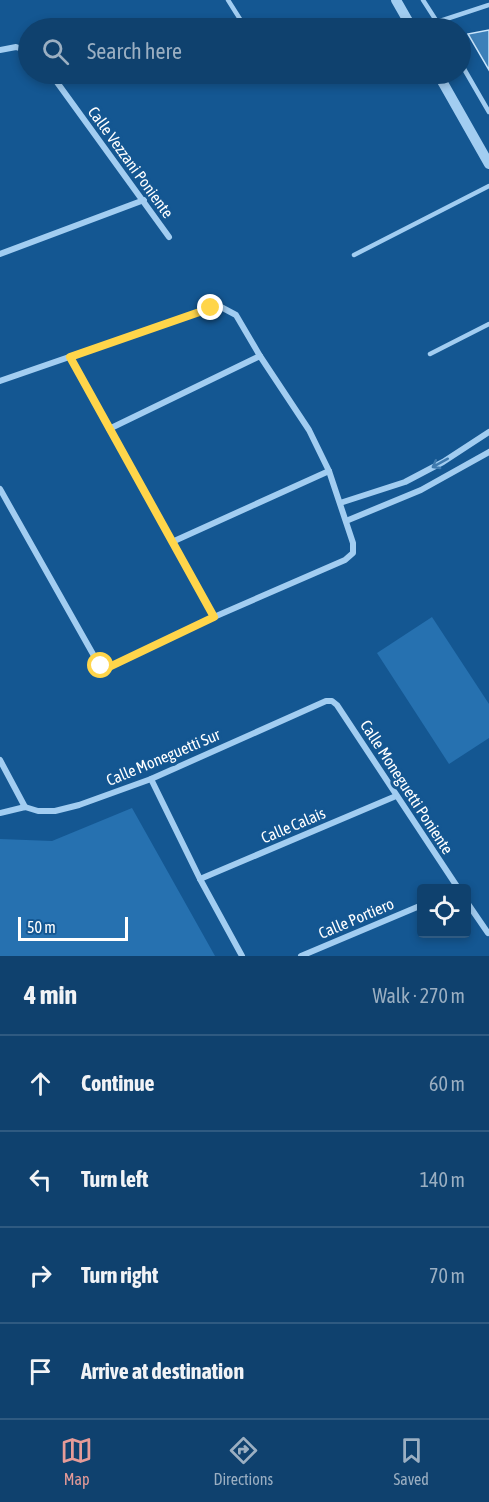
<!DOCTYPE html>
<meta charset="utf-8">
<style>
:root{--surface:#0f416e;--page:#184873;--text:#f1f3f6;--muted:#9bafc2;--line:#2f5a81;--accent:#e69b98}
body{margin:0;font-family:"Asap Condensed",sans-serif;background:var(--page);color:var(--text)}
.controls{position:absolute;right:18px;bottom:18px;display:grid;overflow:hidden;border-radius:6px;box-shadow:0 3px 9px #0003}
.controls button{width:54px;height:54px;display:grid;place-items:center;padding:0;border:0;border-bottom:2px solid var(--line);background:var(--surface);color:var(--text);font:30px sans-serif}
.scale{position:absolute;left:18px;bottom:15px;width:110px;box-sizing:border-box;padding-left:6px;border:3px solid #fff;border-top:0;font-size:16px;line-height:21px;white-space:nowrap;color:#fff;-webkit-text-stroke:4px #145792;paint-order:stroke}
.stop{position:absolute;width:18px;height:18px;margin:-14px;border:4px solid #ffd54a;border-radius:50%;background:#fff}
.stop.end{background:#ffd54a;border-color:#fff;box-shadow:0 2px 6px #0008}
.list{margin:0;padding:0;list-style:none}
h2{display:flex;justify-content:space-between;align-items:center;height:78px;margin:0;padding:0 24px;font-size:26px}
h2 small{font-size:20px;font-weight:400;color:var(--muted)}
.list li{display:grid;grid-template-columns:39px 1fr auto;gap:18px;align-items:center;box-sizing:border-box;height:96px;padding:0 24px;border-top:2px solid var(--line)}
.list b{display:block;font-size:22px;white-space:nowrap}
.list em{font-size:20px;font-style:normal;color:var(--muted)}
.icon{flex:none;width:33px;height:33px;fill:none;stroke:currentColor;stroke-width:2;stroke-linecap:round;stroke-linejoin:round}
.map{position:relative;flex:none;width:489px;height:956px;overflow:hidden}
.search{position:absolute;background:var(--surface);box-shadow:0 3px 9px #0003;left:18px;right:18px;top:18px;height:66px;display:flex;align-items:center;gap:15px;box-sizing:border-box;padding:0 21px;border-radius:33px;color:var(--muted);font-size:22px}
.sheet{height:462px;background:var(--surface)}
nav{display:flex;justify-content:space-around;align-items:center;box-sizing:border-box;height:84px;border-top:2px solid var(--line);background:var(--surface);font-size:16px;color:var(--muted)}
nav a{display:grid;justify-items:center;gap:3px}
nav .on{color:var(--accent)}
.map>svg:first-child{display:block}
</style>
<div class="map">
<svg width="489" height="956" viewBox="0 0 489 956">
<rect width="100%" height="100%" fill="#145792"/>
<!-- green -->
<g fill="#2671b0">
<path d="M432,617l57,87v34l-40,26 -72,-111z"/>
<path d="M132,808l83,148h-215v-117l52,2z"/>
</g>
<!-- building -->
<path fill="#3d80b9" stroke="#c9e5fc" stroke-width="1.5" d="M489,30v40l-21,-36z"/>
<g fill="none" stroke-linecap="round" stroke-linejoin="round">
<!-- service -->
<g stroke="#a2cdf1" stroke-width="4.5">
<path d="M228,0l17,27"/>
<path d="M423,0l18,28"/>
<path d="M437,22l52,-17"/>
<path d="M460,62l29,50"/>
<path d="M354,255l135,-69"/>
<path d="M430,354l59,-30"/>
</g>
<!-- minor -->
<g stroke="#a2cdf1" stroke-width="6">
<path d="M0,50l16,-3 12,4"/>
<path d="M51,74l118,163"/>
<path d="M0,254l144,-54"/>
<path d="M70,357l144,260"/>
<path d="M0,381l211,-73 10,-1 15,8 24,41 49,74 20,41 24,72v10l-8,7 -131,57 -107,51h-4l-5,-5 -98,-174"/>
<path d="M109,429l151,-73"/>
<path d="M340,503l65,-21 38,-20 46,-30"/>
<path d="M346,521l75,-31 68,-38"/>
<path d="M172,542l157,-71"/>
<path d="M0,760l25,47"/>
<path d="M151,779l49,100 42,77"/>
<path d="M0,813l25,-6 13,4h17l24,-6 72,-26 175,-78h6l5,4 121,183"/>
<path d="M200,879l196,-83"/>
<path d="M466,901l22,32"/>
<path d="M301,956l121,-51"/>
</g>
<!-- tertiary -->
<g stroke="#a2cdf1" stroke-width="10">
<path d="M396,0l16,28"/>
<path d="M438,74l51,90"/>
</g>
</g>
<!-- one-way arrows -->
<defs><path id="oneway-shaft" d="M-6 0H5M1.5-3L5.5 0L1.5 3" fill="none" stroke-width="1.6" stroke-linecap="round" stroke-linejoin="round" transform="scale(1.5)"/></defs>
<use stroke="#3f7aae" href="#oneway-shaft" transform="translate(440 463) rotate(151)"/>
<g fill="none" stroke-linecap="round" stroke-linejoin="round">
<!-- route -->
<path stroke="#ffd54a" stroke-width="8" d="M101,666l6,2 107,-51 -144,-260 141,-49"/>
</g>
<g text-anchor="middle" stroke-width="6" stroke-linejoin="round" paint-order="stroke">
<!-- street labels -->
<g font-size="16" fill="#fff" stroke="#145792">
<text transform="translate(131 162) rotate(54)" y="6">Calle Vezzani Poniente</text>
<text transform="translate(163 757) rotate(-23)" y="6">Calle Moneguetti Sur</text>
<text transform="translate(407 787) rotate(57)" y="6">Calle Moneguetti Poniente</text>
<text transform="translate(293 825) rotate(-23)" y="6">Calle Calais</text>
<text transform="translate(356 918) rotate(-23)" y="6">Calle Portiero</text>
</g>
</g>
</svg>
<div class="controls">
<button><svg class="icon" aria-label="locate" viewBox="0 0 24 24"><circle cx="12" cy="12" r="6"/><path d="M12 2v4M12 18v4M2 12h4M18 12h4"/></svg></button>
</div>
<div class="scale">50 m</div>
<div class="stop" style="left:101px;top:666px"></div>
<div class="stop end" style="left:211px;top:308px"></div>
<div class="search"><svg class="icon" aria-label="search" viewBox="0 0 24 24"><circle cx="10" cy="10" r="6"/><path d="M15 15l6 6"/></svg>Search here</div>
</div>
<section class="sheet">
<h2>4 min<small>Walk · 270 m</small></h2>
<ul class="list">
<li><svg class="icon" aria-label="ahead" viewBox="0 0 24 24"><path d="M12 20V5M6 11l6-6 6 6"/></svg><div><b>Continue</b></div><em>60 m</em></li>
<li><svg class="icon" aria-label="left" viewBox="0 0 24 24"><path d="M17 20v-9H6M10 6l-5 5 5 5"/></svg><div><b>Turn left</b></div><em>140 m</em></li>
<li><svg class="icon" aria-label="right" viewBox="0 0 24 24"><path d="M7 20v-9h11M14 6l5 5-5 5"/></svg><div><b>Turn right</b></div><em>70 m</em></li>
<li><svg class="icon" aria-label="arrive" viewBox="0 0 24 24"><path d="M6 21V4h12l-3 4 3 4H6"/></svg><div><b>Arrive at destination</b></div></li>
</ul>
</section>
<nav>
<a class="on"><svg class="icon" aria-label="map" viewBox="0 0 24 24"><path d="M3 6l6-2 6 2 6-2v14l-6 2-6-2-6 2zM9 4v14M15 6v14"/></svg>Map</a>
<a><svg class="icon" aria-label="directions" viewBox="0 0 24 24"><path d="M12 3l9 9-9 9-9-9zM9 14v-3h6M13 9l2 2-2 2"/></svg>Directions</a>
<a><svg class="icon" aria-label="saved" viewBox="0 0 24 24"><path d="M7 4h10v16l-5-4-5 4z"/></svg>Saved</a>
</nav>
